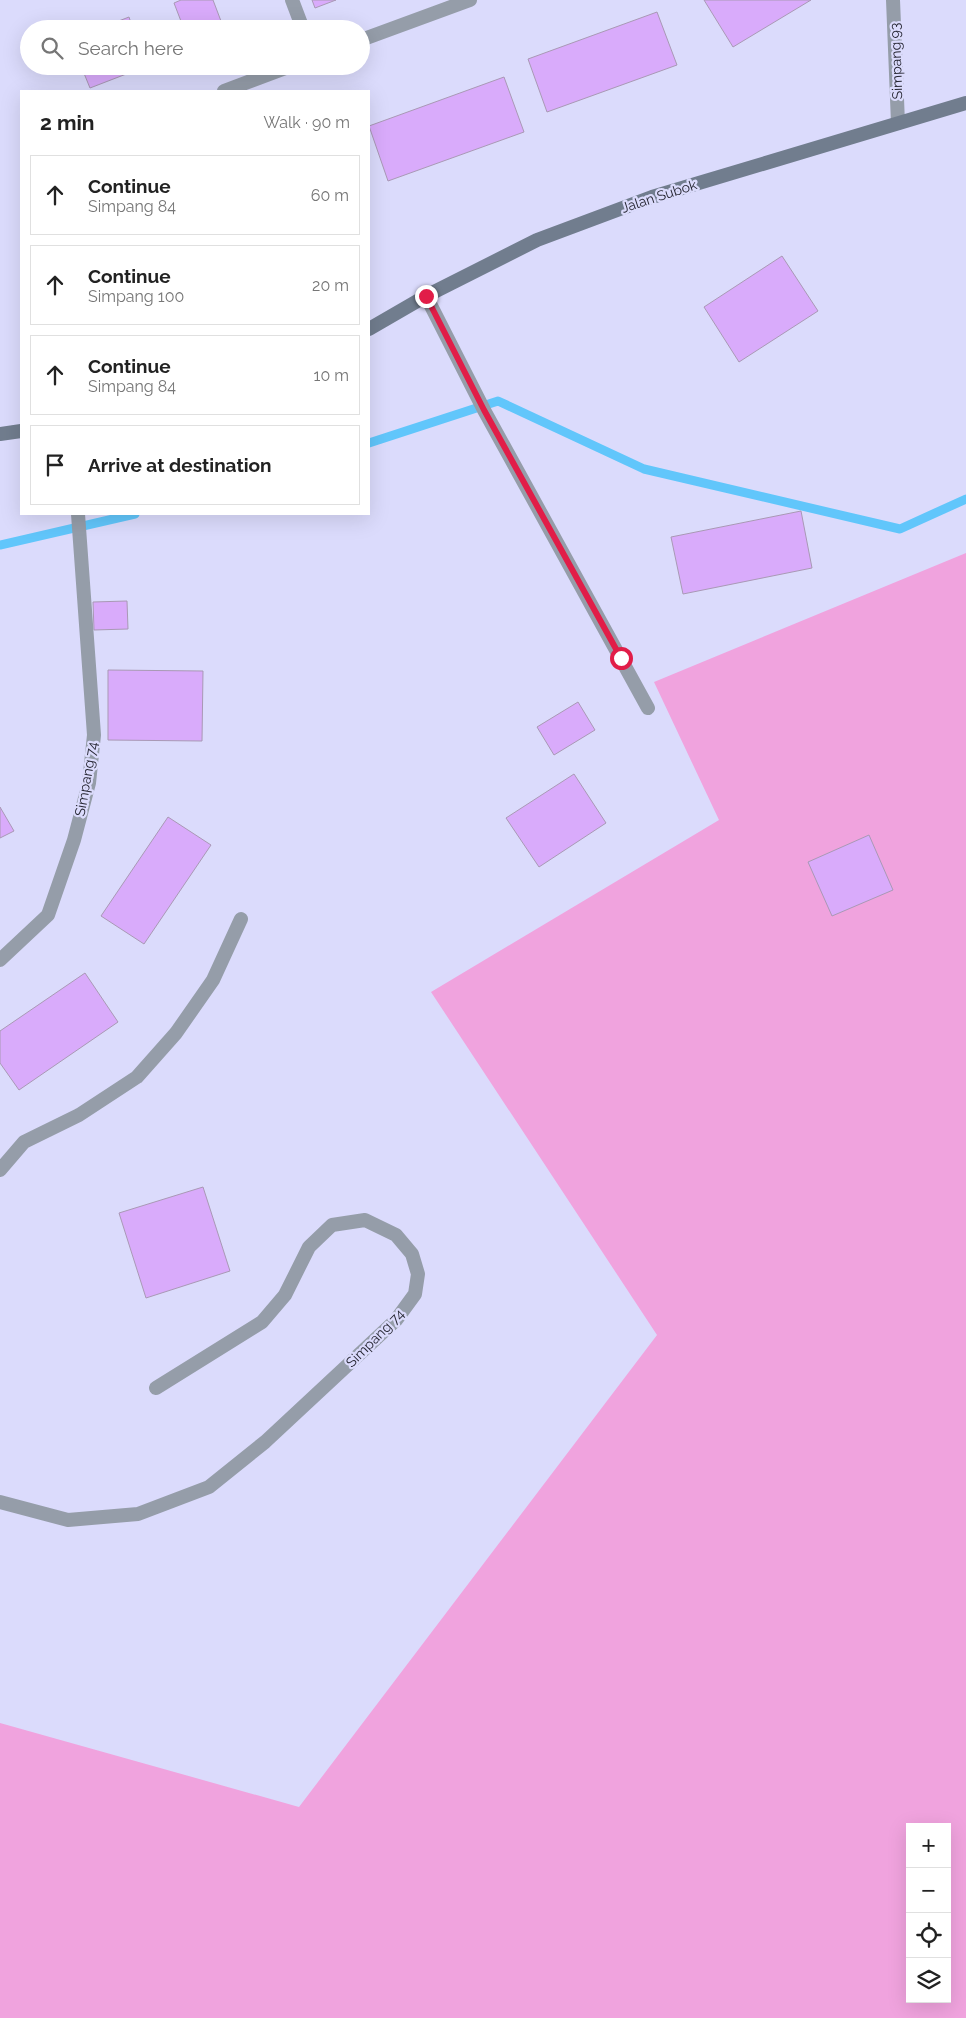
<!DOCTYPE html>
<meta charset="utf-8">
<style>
:root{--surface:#fff;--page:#f2f2f2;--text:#222;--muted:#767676;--line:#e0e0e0}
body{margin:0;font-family:Raleway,sans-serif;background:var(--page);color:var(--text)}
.controls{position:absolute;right:15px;bottom:15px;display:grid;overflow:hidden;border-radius:0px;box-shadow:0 5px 20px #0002}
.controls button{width:45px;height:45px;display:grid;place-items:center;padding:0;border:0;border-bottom:1px solid var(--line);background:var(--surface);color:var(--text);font:25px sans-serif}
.stop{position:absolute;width:15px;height:15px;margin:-11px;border:4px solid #e11d48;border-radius:50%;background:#fff}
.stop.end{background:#e11d48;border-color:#fff;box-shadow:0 1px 5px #0008}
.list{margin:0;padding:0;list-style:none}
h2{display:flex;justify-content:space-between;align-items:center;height:65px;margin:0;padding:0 20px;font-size:21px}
h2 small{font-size:16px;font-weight:400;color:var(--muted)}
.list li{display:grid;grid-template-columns:32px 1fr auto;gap:15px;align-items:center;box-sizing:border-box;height:80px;margin:0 10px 10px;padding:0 10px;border:1px solid var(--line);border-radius:0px}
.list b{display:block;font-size:19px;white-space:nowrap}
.list p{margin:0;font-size:16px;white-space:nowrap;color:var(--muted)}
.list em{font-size:16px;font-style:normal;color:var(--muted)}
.icon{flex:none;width:28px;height:28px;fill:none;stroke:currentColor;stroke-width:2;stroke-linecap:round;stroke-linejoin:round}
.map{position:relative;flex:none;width:966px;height:2018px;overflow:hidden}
.search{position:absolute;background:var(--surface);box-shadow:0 5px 20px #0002;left:20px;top:20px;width:350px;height:55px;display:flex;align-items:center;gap:12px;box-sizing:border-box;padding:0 18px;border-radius:28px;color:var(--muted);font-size:19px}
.panel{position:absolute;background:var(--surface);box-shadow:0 5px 20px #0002;left:20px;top:90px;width:350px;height:425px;border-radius:0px}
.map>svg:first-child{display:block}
</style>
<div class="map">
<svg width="966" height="2018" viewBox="0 0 966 2018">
<rect width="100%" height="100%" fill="#dbdbfc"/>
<!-- green -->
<path fill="#f0a3de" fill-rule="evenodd" d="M966,553v1465h-966v-295l299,84 358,-472 -226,-343 288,-172 -65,-138zM910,1827h37v172h-37z"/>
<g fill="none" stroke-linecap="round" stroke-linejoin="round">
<!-- stream -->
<g stroke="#61c6fb" stroke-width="9">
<path d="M369,443l129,-42 146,68 256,60 66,-30"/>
<path d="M0,545l135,-31"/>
</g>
</g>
<!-- building -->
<g fill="#d9abfb" stroke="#a999b5">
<path d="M181,0h32l11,29h-40l-10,-26z"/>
<path d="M312,0h24l-21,8z"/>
<path d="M704,0h107l-78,47z"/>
<path d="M657,12l20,53 -130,47 -19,-53z"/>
<path d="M129,17l4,12h-35z"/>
<path d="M81,66h66l-57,22z"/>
<path d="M504,77l20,55 -136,49 -19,-55z"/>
<path d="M782,256l36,55 -79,51 -35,-55z"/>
<path d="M801,511l11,57 -129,26 -12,-57z"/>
<path d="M127,601l1,28 -34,1 -1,-28z"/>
<path d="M108,670l95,1 -1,70 -94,-1z"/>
<path d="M578,702l17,28 -41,25 -17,-28z"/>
<path d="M574,774l32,49 -67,44 -33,-49z"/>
<path d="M0,807l14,24 -14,7z"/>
<path d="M168,817l43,28 -67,99 -43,-28z"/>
<path d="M869,835l24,55 -61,26 -24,-54z"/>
<path d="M85,973l33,49 -99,68 -19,-27v-32z"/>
<path d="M203,1187l27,84 -84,27 -27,-85z"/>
</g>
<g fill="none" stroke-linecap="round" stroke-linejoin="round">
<!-- service -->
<path stroke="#959da9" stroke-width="14" d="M292,0l11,29"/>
<!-- minor -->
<g stroke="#959da9" stroke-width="14">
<path d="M893,0l5,123"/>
<path d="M361,40l109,-40"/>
<path d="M224,91l67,-25"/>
<path d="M426,296l58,114 164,298"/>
<path d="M0,960l48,-45 26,-75 15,-57 5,-48 -16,-221"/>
<path d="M0,1170l24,-28 55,-27 58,-38 39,-44 37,-53 28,-61"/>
<path d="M0,1502l68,18 70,-6 71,-27 56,-45 131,-122 19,-26 3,-20 -6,-20 -16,-19 -31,-15 -33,5 -23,22 -24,48 -23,27 -106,66"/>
</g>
<!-- secondary -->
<g stroke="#717d8e" stroke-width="14">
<path d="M369,329l57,-33 111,-56 115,-43 314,-94"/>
<path d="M0,434l21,-3"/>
</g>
</g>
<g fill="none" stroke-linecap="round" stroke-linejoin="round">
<!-- route -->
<path stroke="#e11d48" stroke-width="6" d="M426,296l58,114 137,248"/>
</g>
<g text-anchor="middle" stroke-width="4.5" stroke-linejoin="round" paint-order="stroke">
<!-- street labels -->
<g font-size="14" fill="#252531" stroke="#dbdbfc">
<text transform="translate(896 61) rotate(-92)" y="5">Simpang 93</text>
<text transform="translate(659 196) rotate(-18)" y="5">Jalan Subok</text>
<text transform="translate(86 779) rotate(-80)" y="5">Simpang 74</text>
<text transform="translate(375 1338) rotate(-45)" y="5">Simpang 74</text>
</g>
</g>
</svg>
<div class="controls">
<button>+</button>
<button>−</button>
<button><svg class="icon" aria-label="locate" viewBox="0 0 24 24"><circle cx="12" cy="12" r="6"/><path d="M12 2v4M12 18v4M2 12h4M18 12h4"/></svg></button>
<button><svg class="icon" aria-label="layers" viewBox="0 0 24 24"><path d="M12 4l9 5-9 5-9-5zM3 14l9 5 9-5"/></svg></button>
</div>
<div class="stop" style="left:621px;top:658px"></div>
<div class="stop end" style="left:426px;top:296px"></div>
<div class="search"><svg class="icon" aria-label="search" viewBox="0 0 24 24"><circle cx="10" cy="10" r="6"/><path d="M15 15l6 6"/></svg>Search here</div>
<section class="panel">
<h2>2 min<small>Walk · 90 m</small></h2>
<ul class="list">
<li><svg class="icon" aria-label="ahead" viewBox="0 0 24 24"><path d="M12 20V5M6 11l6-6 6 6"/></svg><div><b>Continue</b><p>Simpang 84</p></div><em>60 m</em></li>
<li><svg class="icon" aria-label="ahead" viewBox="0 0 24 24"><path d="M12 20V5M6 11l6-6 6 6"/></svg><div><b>Continue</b><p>Simpang 100</p></div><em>20 m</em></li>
<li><svg class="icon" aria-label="ahead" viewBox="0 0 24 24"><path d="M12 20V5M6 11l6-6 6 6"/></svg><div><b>Continue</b><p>Simpang 84</p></div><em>10 m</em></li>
<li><svg class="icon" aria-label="arrive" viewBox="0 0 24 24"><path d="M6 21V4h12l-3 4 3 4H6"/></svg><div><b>Arrive at destination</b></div></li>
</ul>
</section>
</div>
